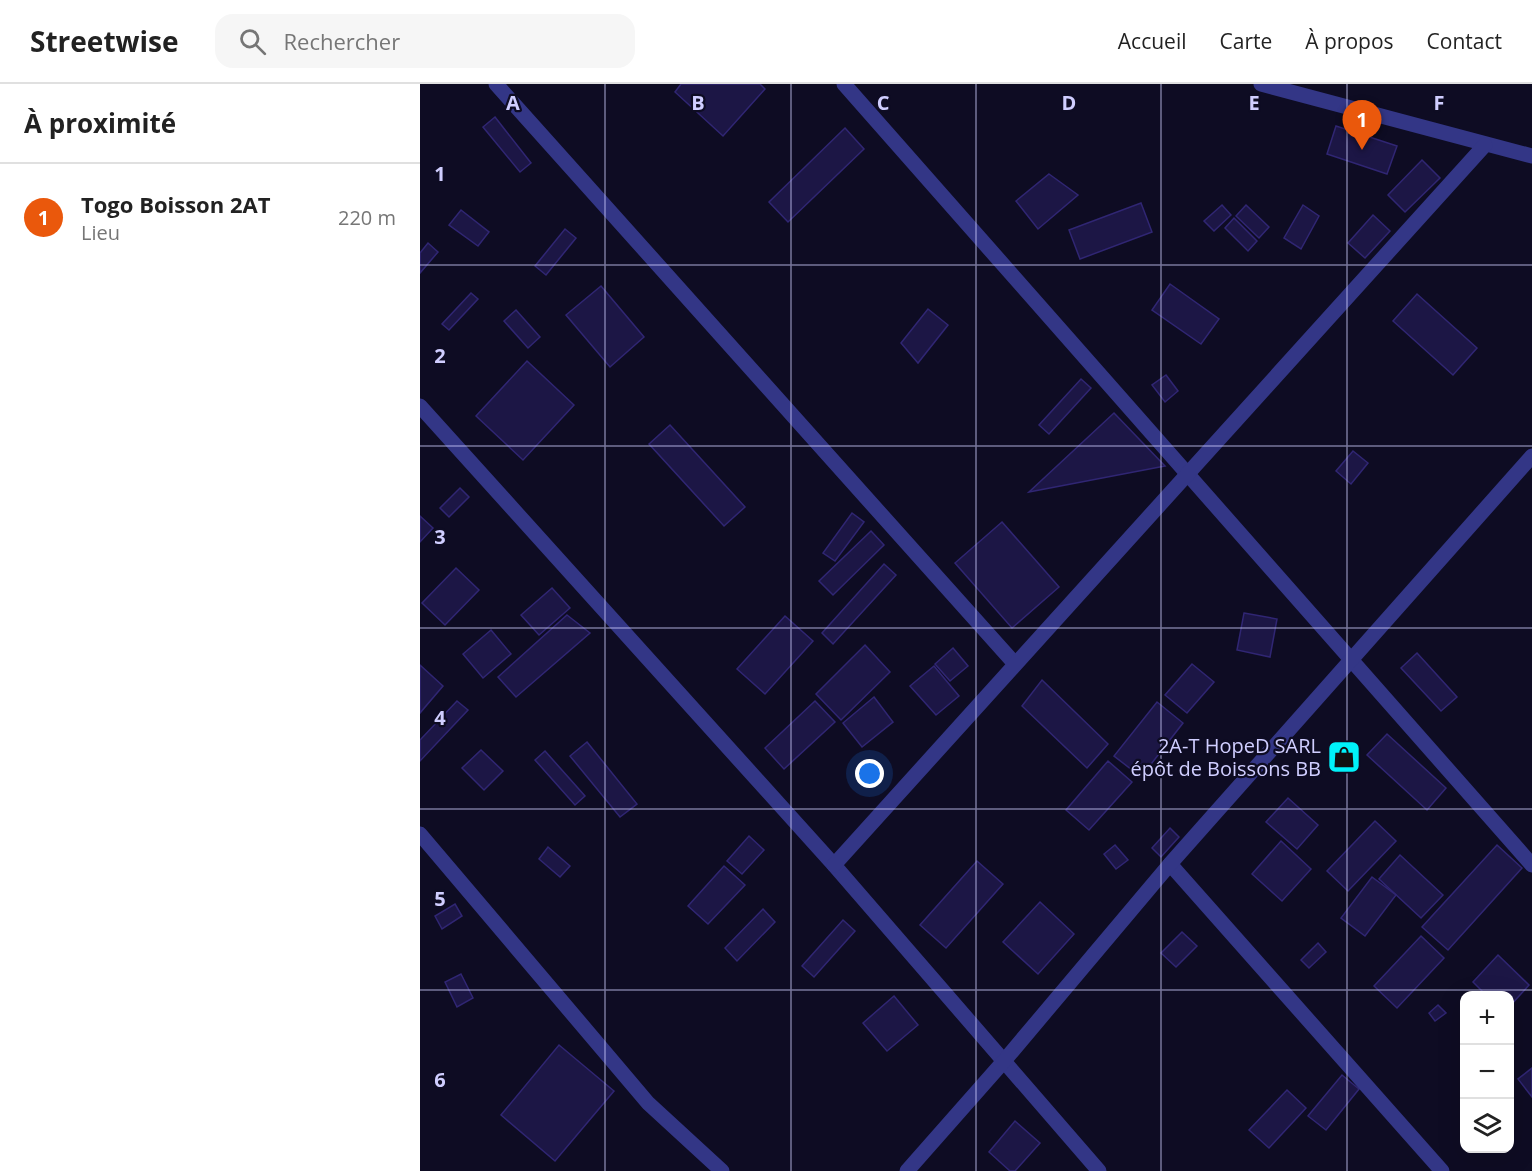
<!DOCTYPE html>
<html lang="fr">
<meta charset="utf-8">
<style>
:root{--surface:#fff;--page:#f6f6f6;--text:#222;--muted:#767676;--line:#e0e0e0;--accent:#ea580c}
body{margin:0;font-family:"Open Sans",sans-serif;background:var(--page);color:var(--text)}
.controls{position:absolute;right:18px;bottom:18px;display:grid;overflow:hidden;border-radius:12px;box-shadow:0 6px 24px #0002}
.controls button{width:54px;height:54px;display:grid;place-items:center;padding:0;border:0;border-bottom:2px solid var(--line);background:var(--surface);color:var(--text);font:30px sans-serif}
.you{position:absolute;left:450px;top:690px;width:21px;height:21px;margin:-15px;border:4px solid #fff;border-radius:50%;background:#1a73e8;box-shadow:0 0 0 9px #1a73e833}
.badge{display:grid;place-items:center;width:39px;height:39px;border-radius:50%;background:var(--accent);color:#fff;font-size:20px;font-weight:700}
.pin{position:absolute;translate:-50% -50px;filter:drop-shadow(0 2px 3px #0008)}
.pin::after{content:'';position:absolute;top:32px;width:21px;height:18px;background:inherit;clip-path:polygon(0 0,100% 0,50% 100%)}
.list{margin:0;padding:0;list-style:none}
h2{display:flex;justify-content:space-between;align-items:center;height:78px;margin:0;padding:0 24px;font-size:26px}
h2 small{font-size:20px;font-weight:400;color:var(--muted)}
.list li{display:grid;grid-template-columns:39px 1fr auto;gap:18px;align-items:center;box-sizing:border-box;height:108px;padding:0 24px;border-top:2px solid var(--line)}
.list b{display:block;font-size:22px;white-space:nowrap}
.list p{margin:0;font-size:20px;white-space:nowrap;color:var(--muted)}
.list em{font-size:20px;font-style:normal;color:var(--muted)}
.icon{flex:none;width:33px;height:33px;fill:none;stroke:currentColor;stroke-width:2;stroke-linecap:round;stroke-linejoin:round}
.map{position:relative;flex:none;width:1112px;height:1087px;overflow:hidden}
header{display:flex;align-items:center;gap:36px;box-sizing:border-box;height:84px;padding:0 30px;background:var(--surface);border-bottom:2px solid var(--line)}
header strong{font-size:28px}
nav{display:flex;gap:33px;margin-inline-start:auto;font-size:21px}
.search{width:420px;height:54px;background:var(--page);display:flex;align-items:center;gap:15px;box-sizing:border-box;padding:0 21px;border-radius:18px;color:var(--muted);font-size:22px}
main{display:flex}
aside{flex:1;background:var(--surface)}
.map>svg:first-child{display:block}
</style>
<header>
<strong>Streetwise</strong>
<div class="search"><svg class="icon" aria-label="search" viewBox="0 0 24 24"><circle cx="10" cy="10" r="6"/><path d="M15 15l6 6"/></svg>Rechercher</div>
<nav><a>Accueil</a><a>Carte</a><a>À propos</a><a>Contact</a></nav>
</header>
<main>
<aside>
<h2>À proximité<small></small></h2>
<ul class="list">
<li><span class="badge">1</span><div><b>Togo Boisson 2AT</b><p>Lieu</p></div><em>220 m</em></li>
</ul>
</aside>
<div class="map">
<svg width="1112" height="1087" viewBox="0 0 1112 1087">
<rect width="100%" height="100%" fill="#0e0c23"/>
<!-- building -->
<g fill="#1c1645" stroke="#302673" stroke-width="1.5">
<path d="M261,0h79l5,5 -42,47 -48,-44z"/>
<path d="M75,33l36,46 -11,9 -37,-45z"/>
<path d="M916,42l61,20 -10,28 -60,-20z"/>
<path d="M425,44l19,21 -76,73 -19,-20z"/>
<path d="M1002,76l18,18 -35,34 -17,-17z"/>
<path d="M629,90l29,21 -40,34 -22,-28z"/>
<path d="M721,119l11,29 -72,27 -11,-29z"/>
<path d="M802,121l9,10 -17,16 -10,-10z"/>
<path d="M826,121l23,22 -10,11 -23,-22z"/>
<path d="M883,121l16,11 -18,33 -17,-11z"/>
<path d="M41,126l28,22 -11,14 -29,-21z"/>
<path d="M953,131l17,16 -25,27 -17,-15z"/>
<path d="M814,134l23,23 -9,10 -23,-23z"/>
<path d="M145,145l11,9 -30,37 -11,-9z"/>
<path d="M8,159l10,9 -18,21v-20z"/>
<path d="M750,200l49,35 -18,25 -49,-34z"/>
<path d="M181,202l43,51 -34,30 -44,-52z"/>
<path d="M51,209l7,6 -29,31 -7,-6z"/>
<path d="M997,210l60,54 -24,27 -60,-54z"/>
<path d="M508,225l20,16 -30,38 -17,-20z"/>
<path d="M96,226l24,27 -12,11 -24,-27z"/>
<path d="M107,277l47,44 -51,55 -47,-44z"/>
<path d="M746,291l12,16 -13,11 -13,-17z"/>
<path d="M661,295l10,9 -42,46 -10,-9z"/>
<path d="M694,329l51,53 -136,26z"/>
<path d="M250,341l75,82 -21,19 -75,-82z"/>
<path d="M933,367l15,12 -17,21 -15,-13z"/>
<path d="M40,404l9,9 -20,20 -9,-9z"/>
<path d="M432,429l12,9 -29,39 -12,-8z"/>
<path d="M0,432l13,12 -13,14z"/>
<path d="M582,438l57,65 -47,41 -57,-65z"/>
<path d="M451,447l13,14 -51,50 -14,-14z"/>
<path d="M464,480l12,11 -63,69 -11,-11z"/>
<path d="M36,484l23,22 -34,35 -23,-22z"/>
<path d="M132,504l18,20 -31,27 -18,-20z"/>
<path d="M824,529l33,6 -7,38 -33,-7z"/>
<path d="M147,531l23,18 -74,64 -18,-20z"/>
<path d="M365,532l28,25 -48,53 -28,-25z"/>
<path d="M71,546l20,24 -28,24 -20,-24z"/>
<path d="M445,561l25,27 -49,48 -25,-26z"/>
<path d="M533,564l15,18 -18,15 -15,-17z"/>
<path d="M997,569l40,44 -16,14 -40,-43z"/>
<path d="M772,580l22,18 -27,31 -22,-18z"/>
<path d="M0,581l23,21 -23,27z"/>
<path d="M514,582l25,30 -23,19 -26,-29z"/>
<path d="M622,596l66,64 -21,24 -65,-62z"/>
<path d="M454,613l19,25 -31,25 -19,-24z"/>
<path d="M37,617l11,9 -48,51v-21z"/>
<path d="M395,617l20,21 -51,47 -19,-21z"/>
<path d="M737,618l26,21 -42,54 -27,-21z"/>
<path d="M967,650l59,54 -19,22 -60,-55z"/>
<path d="M167,658l50,62 -17,13 -50,-61z"/>
<path d="M61,666l22,21 -19,19 -22,-22z"/>
<path d="M125,667l40,45 -10,9 -40,-45z"/>
<path d="M688,677l24,21 -43,48 -23,-20z"/>
<path d="M868,714l30,27 -21,24 -31,-27z"/>
<path d="M955,737l21,20 -48,50 -21,-20z"/>
<path d="M750,744l9,9 -18,20 -9,-9z"/>
<path d="M329,752l15,14 -22,24 -15,-13z"/>
<path d="M861,757l30,28 -29,32 -30,-27z"/>
<path d="M695,761l13,15 -12,9 -12,-15z"/>
<path d="M1077,761l25,23 -74,82 -26,-23z"/>
<path d="M128,763l22,19 -10,11 -21,-18z"/>
<path d="M980,771l43,40 -22,23 -42,-39z"/>
<path d="M557,777l26,23 -57,64 -26,-23z"/>
<path d="M304,782l21,19 -37,39 -20,-18z"/>
<path d="M952,793l24,18 -31,41 -24,-18z"/>
<path d="M620,818l34,32 -36,40 -35,-32z"/>
<path d="M35,820l7,12 -20,13 -7,-13z"/>
<path d="M343,825l12,13 -38,39 -12,-13z"/>
<path d="M423,836l12,11 -41,46 -12,-11z"/>
<path d="M762,848l15,14 -21,21 -15,-14z"/>
<path d="M1001,852l23,22 -47,50 -23,-22z"/>
<path d="M898,859l8,9 -17,16 -8,-8z"/>
<path d="M1078,871l31,30 -19,21v-10h-23l-14,-14z"/>
<path d="M41,890l12,24 -16,9 -12,-25z"/>
<path d="M474,912l24,29 -31,26 -24,-28z"/>
<path d="M1018,921l8,8 -11,8 -6,-8z"/>
<path d="M139,961l55,46 -59,70 -54,-46z"/>
<path d="M1112,984v29l-14,-18z"/>
<path d="M922,991l17,14 -33,41 -18,-14z"/>
<path d="M867,1006l19,18 -37,40 -20,-18z"/>
<path d="M595,1037l25,22 -25,28h-5l-21,-19z"/>
</g>
<g fill="none" stroke-linecap="round" stroke-linejoin="round">
<!-- minor -->
<g stroke="#333686" stroke-width="15">
<path d="M76,0l519,580"/>
<path d="M424,0l688,781"/>
<path d="M841,0l271,72"/>
<path d="M0,322l414,459 265,306"/>
<path d="M0,750l228,269 74,68"/>
<path d="M750,780l272,307"/>
<path d="M414,781l651,-720"/>
<path d="M487,1087l97,-110 166,-197 362,-408"/>
</g>
</g>
<!-- grid -->
<path fill="none" stroke="#d0ceff" stroke-width="1.5" stroke-opacity="0.55" d="M185,0v1087M371,0v1087M556,0v1087M741,0v1087M927,0v1087M0,181h1112M0,362h1112M0,544h1112M0,725h1112M0,906h1112"/>
<!-- icons -->
<defs>
<symbol id="shop-square" viewBox="-11 -11 22 22"><rect x="-9" y="-9" width="18" height="18" rx="4" fill="#00f2f9" stroke="#0e0c23"/><path d="M-5-2.5h2.3a2.7 3.5 0 0 1 5.4 0H5L5.5 6h-11ZM-1.5-2.5h3a1.5 2.3 0 0 0-3 0Z" fill="#111"/></symbol>
</defs>
<g fill-rule="evenodd">
<use href="#shop-square" x="905" y="654" width="38" height="38"/>
</g>
<g text-anchor="middle" stroke-width="4.5" stroke-linejoin="round" paint-order="stroke">
<!-- poi labels -->
<g font-size="20" fill="#d0ceff" stroke="#0e0c23" text-anchor="end">
<text x="901" y="669">2A-T HopeD SARL<tspan x="901" dy="23">épôt de Boissons BB</tspan></text>
</g>
</g>
<g font-size="20" text-anchor="middle" font-weight="bold" fill="#d0ceff" stroke="#0e0c23" stroke-width="4.5" stroke-linejoin="round" paint-order="stroke">
<text x="93" y="26">A</text>
<text x="278" y="26">B</text>
<text x="463" y="26">C</text>
<text x="649" y="26">D</text>
<text x="834" y="26">E</text>
<text x="1019" y="26">F</text>
<text x="20" y="97">1</text>
<text x="20" y="279">2</text>
<text x="20" y="460">3</text>
<text x="20" y="641">4</text>
<text x="20" y="822">5</text>
<text x="20" y="1003">6</text>
</g>
</svg>
<div class="controls">
<button>+</button>
<button>−</button>
<button><svg class="icon" aria-label="layers" viewBox="0 0 24 24"><path d="M12 4l9 5-9 5-9-5zM3 14l9 5 9-5"/></svg></button>
</div>
<div class="you"></div>
<div class="pin badge" style="left:942px;top:66px">1</div>
</div>
</main>
